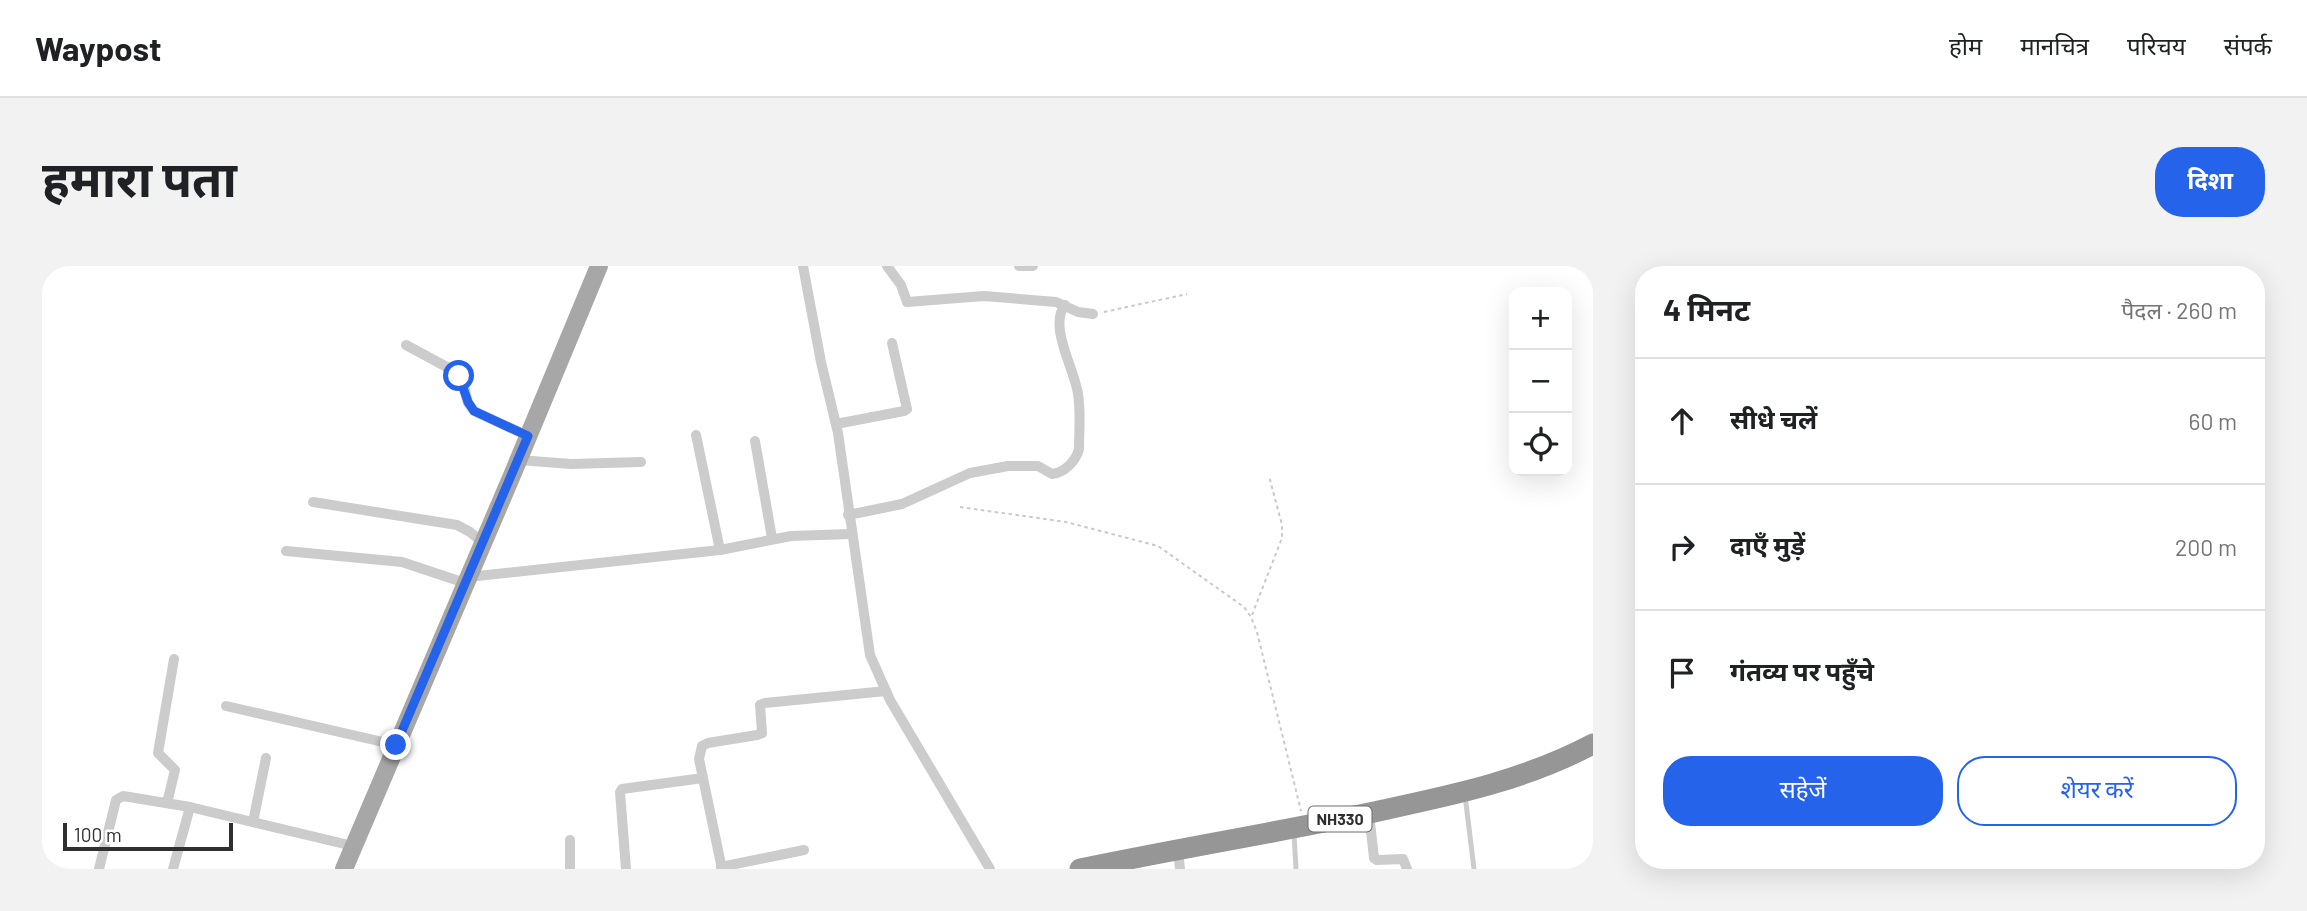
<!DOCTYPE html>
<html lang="hi">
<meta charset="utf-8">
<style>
:root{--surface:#fff;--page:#f2f2f2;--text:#202124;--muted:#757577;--line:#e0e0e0;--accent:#2563eb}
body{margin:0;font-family:Barlow,"Noto Sans Devanagari",sans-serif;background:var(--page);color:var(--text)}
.controls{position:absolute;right:21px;top:21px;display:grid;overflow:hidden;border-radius:14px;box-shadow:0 7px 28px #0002}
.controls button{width:63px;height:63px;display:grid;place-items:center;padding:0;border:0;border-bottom:2px solid var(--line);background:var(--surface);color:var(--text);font:35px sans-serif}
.scale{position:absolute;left:21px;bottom:18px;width:170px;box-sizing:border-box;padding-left:7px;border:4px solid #2f2f2f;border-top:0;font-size:19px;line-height:24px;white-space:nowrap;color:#2f2f2f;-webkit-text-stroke:5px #fff;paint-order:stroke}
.stop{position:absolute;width:21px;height:21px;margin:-16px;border:5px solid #2563eb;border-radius:50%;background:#fff}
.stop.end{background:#2563eb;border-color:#fff;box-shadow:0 2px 7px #0008}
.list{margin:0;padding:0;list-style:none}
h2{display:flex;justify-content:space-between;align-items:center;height:91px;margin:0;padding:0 28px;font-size:30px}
h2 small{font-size:23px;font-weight:400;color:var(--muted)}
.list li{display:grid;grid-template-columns:46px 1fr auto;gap:21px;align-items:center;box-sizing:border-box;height:126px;padding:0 28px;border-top:2px solid var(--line)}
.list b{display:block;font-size:26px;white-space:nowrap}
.list em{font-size:23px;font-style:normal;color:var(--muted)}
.actions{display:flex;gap:14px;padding:21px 28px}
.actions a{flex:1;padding:16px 0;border:2px solid var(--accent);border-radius:28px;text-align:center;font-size:24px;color:var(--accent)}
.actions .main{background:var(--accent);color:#fff}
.icon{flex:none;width:38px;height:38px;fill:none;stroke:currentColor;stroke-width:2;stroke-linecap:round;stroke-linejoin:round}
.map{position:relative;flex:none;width:1551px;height:603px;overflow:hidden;border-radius:28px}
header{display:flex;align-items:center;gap:42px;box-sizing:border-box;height:98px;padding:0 35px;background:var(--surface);border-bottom:2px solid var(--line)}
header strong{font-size:33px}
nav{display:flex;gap:38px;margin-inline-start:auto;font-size:24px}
.intro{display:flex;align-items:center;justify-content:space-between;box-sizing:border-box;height:168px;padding:0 42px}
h1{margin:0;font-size:49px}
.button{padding:18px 32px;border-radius:28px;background:var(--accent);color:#fff;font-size:24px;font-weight:700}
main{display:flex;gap:42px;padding:0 42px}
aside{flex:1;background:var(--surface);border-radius:28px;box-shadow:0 7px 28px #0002}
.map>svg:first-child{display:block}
</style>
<header>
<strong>Waypost</strong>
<nav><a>होम</a><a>मानचित्र</a><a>परिचय</a><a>संपर्क</a></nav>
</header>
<div class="intro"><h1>हमारा पता</h1><a class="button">दिशा</a></div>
<main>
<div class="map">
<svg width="1551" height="603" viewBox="0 0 1551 603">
<rect width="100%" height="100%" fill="#fff"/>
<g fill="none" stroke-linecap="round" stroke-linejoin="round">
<!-- path -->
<g stroke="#c9c9c9" stroke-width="2" stroke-dasharray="3.5 3.5" stroke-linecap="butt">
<path d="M1062,46l83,-18"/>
<path d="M918,241l106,15 92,24 86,61 7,10 6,15 44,179"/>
<path d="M1210,349l30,-77v-13l-13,-49"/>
</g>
<!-- lane -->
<g stroke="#ccc" stroke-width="5">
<path d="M1423,529l9,74"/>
<path d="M1252,568l2,35"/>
</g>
<!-- street -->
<g stroke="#ccc" stroke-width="10">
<path d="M761,0l18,96 17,71 32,222 20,45 100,169"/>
<path d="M845,0l14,19 6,17 77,-6 72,6 22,10 15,2"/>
<path d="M977,0h14"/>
<path d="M364,79l50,27 7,10 5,21 6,8 54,25"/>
<path d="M794,158l68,-13 3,-2 -15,-66"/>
<path d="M654,169l24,115"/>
<path d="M713,175l17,97"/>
<path d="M477,194l52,4 70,-2"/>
<path d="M271,236l144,23 13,7 13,11"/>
<path d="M806,249l54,-11 68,-31 38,-7h30l14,8c12,-1 24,-13 27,-25 0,-18 2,-37 -1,-55 -3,-24 -30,-68 -13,-89"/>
<path d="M244,285l116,11 63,21"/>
<path d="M426,311l252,-27 71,-14 60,-2"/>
<path d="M184,440l170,39"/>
<path d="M125,537l8,-33 -17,-17 16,-94"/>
<path d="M1327,547l5,45 3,2 26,-1 4,10"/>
<path d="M211,556l13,-64"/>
<path d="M528,574v29"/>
<path d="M1136,584l2,19"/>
<path d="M679,601l83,-17"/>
<path d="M57,603l17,-69 7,-4 67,11 163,39"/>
<path d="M131,603l17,-62"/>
<path d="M584,603l-6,-77 2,-3 81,-11"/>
<path d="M680,603l-23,-110 3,-13 6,-3 49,-8 5,-2 -2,-28 5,-2 121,-12"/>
</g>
<!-- primary -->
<path stroke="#a7a7a7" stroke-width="18" d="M302,603l169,-396 86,-207"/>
<!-- highway -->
<path stroke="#969696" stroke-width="21" d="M1038,603c96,-20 193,-36 289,-56 79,-17 152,-31 224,-69"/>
</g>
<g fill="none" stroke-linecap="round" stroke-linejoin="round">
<!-- route -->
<path stroke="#2563eb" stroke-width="9" d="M354,479l132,-309 -54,-25 -6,-9 -9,-26"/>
</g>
<g text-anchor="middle" stroke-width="7" stroke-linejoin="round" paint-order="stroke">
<!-- shield labels -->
<rect fill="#fff" stroke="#6d6d6d" stroke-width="2" x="1266.5" y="540.5" width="63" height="25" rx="5"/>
<g font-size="16" font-weight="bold" fill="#2f2f2f">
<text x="1298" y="559">NH330</text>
</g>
</g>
</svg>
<div class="controls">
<button>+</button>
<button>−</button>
<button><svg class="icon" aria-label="locate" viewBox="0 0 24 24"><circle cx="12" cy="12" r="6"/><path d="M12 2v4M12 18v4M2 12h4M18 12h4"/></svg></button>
</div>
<div class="scale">100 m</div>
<div class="stop" style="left:417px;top:110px"></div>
<div class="stop end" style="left:354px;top:479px"></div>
</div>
<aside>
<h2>4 मिनट<small>पैदल · 260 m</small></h2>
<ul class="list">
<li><svg class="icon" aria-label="ahead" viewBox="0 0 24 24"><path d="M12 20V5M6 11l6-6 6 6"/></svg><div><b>सीधे चलें</b></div><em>60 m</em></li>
<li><svg class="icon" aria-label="right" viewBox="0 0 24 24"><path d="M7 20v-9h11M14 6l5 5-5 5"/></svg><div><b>दाएँ मुड़ें</b></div><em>200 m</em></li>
<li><svg class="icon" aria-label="arrive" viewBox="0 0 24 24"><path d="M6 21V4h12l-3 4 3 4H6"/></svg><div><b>गंतव्य पर पहुँचे</b></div></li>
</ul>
<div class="actions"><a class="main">सहेजें</a><a>शेयर करें</a></div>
</aside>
</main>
